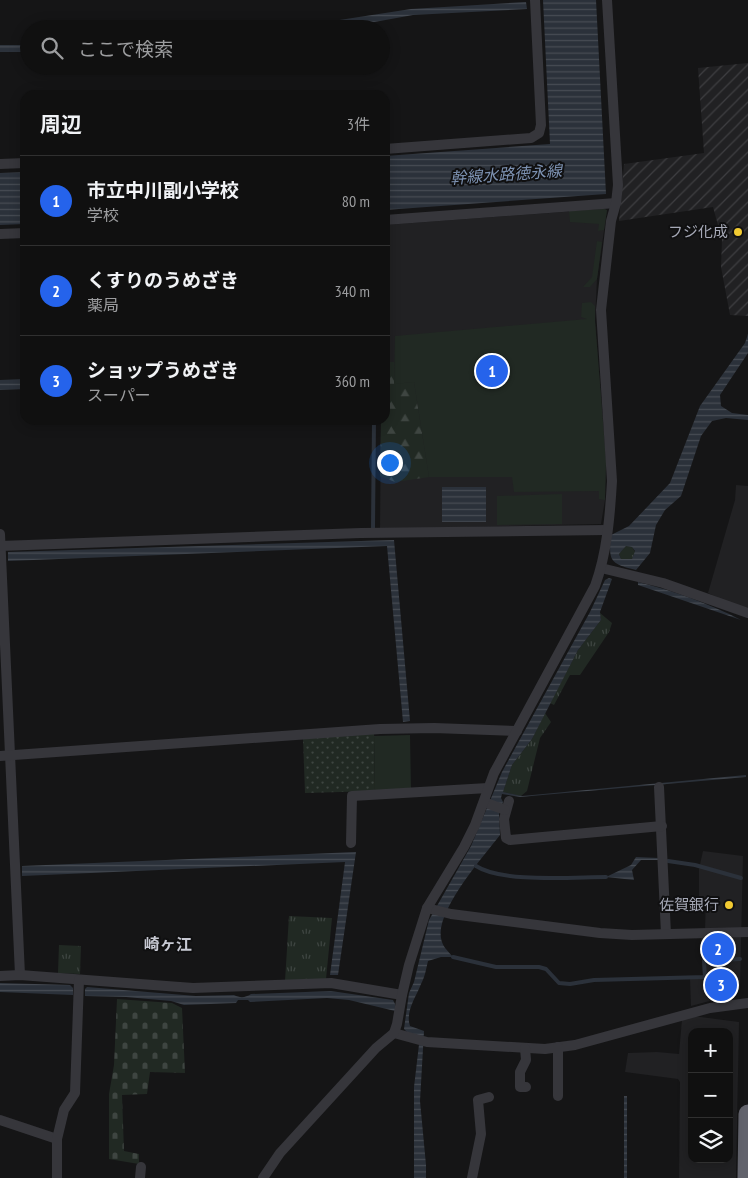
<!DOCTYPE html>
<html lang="ja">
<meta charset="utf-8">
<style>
:root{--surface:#101010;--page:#191919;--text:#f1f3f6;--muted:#9c9d9f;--line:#303030;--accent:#2563eb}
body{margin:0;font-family:"PT Sans Narrow","Noto Sans JP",sans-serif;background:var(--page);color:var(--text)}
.controls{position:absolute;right:15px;bottom:15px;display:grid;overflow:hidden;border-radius:10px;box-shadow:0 2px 12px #0003}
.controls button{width:45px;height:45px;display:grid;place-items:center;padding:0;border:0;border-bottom:1px solid var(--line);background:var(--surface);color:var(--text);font:25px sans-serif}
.you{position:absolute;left:389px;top:462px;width:18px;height:18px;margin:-12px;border:4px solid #fff;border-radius:50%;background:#1a73e8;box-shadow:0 0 0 8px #1a73e833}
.badge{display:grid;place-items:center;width:32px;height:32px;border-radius:50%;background:var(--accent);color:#fff;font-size:16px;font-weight:700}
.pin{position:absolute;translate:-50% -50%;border:2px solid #fff;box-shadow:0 1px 5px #0006}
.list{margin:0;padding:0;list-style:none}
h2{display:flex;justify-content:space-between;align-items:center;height:65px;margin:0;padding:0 20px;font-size:21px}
h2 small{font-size:16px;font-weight:400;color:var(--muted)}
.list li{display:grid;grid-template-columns:32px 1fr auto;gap:15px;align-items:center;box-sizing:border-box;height:90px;padding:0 20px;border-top:1px solid var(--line)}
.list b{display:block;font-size:19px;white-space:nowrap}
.list p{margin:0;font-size:16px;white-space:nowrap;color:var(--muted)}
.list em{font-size:16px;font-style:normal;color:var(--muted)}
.icon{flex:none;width:28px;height:28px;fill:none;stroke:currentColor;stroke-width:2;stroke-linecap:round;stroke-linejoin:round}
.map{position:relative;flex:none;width:748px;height:1178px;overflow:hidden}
.search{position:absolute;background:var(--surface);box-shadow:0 2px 12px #0003;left:20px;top:20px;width:370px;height:55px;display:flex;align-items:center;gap:12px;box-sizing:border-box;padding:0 18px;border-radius:28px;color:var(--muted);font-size:19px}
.panel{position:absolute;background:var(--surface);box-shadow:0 2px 12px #0003;left:20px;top:90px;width:370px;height:335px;border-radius:15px}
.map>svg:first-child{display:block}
</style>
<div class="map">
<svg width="748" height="1178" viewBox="0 0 748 1178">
<defs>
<pattern id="industrial-furrows" width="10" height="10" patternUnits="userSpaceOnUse" patternTransform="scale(1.25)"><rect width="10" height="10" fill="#212123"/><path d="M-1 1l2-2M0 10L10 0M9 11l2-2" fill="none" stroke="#3e3e41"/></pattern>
<pattern id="grass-tufts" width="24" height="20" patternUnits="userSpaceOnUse" patternTransform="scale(1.25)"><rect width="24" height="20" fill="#212923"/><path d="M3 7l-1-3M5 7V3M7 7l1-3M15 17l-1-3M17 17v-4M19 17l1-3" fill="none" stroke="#3e4541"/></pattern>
<pattern id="forest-firs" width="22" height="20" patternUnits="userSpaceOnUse" patternTransform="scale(1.25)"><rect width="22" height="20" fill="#212923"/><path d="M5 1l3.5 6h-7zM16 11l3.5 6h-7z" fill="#3e4541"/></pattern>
<pattern id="cemetery-stones" width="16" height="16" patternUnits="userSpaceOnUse" patternTransform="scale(1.25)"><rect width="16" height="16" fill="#212923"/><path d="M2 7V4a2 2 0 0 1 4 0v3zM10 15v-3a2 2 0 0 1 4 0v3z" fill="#3e4541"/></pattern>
<pattern id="park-dots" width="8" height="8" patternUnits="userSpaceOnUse" patternTransform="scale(1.25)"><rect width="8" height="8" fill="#212923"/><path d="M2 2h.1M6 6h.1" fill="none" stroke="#3e4541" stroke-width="1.8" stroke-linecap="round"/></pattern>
<pattern id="water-rules" width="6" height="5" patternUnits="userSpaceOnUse" patternTransform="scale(1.25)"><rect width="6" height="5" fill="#2b313a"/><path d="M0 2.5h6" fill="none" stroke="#474c54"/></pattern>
</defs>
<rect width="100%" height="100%" fill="#151516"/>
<!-- built -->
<g fill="#212123" fill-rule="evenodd">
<path d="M604,209l3,1 -10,69 -2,42 11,139 -1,40 -4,24 -221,5 1,-109h4v-195z"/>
<path d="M736,485l12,1v122l-19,-5 -21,-10 27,-93z"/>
<path d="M703,851l40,5 -3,132 -12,8 -37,10 -1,-27 13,-1 -2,-42 4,-6 1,-32h-7v-29z"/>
<path d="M693,1016l46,6 -3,156h-57l1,-96 -2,-3 -53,-7 3,-19 29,-1 22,2 3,-35zM692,1032h37v127h-37z"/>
</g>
<!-- industrial -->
<path fill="url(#industrial-furrows)" d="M748,63v253l-18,-1 -9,-48 1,-27 -9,-33 -94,14 5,-57 80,-11 -6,-85z"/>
<!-- grass -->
<g fill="url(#grass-tufts)">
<path d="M626,546l6,1 3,5 -3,7h-11l-2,-5z"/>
<path d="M600,613l12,10 -3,9 -29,43h-10l-16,30 -4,-2 28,-53 23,-30z"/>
<path d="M545,713l6,9 -11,16 -13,53 -6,5 -18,-4 9,-27 20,-26z"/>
<path d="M289,916l43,2 -6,61 -41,2z"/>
<path d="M59,945l22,1 -1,28 -22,-1z"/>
</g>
<!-- forest -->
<path fill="url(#forest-firs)" d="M385,362h9v21l20,-1 15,95 -34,5 -15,-6 1,-56h4z"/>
<!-- cemetery -->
<path fill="url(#cemetery-stones)" d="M117,999l55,4 10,5 3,65 -35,-1 -3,22 -25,1 2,56 15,3v10l-30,-5v-65l5,-29z"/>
<!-- park -->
<path fill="url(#park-dots)" d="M374,733l1,58 -70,2 -2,-55z"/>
<!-- garden -->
<g fill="#212923">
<path d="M604,209l3,1 -3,20 -6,1 1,-7 -29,-2 -1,-11z"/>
<path d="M597,241l5,1 -5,37 -7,8h-7l9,-10z"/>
<path d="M591,302l4,4v15l11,139 -1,40 -6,-1v-8l-85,1 -2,-15h-83l-15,-95 -20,2 1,-48 192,-17 -6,-2 1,-14z"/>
<path d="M562,494v30l-65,1v-29z"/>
<path d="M410,735l1,53 -36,3 -1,-55z"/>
</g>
<!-- water -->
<g fill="url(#water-rules)" fill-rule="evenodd">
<path d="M543,0h53l10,194 -221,16v-54l165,-12z"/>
<path d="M526,2l1,7 -114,6 -77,14h-55l130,-20z"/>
<rect x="0" y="45" width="29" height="7"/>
<path d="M25,172v52l-25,1v-52z"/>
<path d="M748,334v19l-28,42 1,11 11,7 16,2v5l-22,-2 -14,3 -11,15 -20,60 -16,14 -9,15 -6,28 -14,17c-25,-6 -28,-8 -25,-35l18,-9 41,-43 30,-77 45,-63zM626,546l6,1 3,4 -3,8h-11l-2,-5z"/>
<path d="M25,379v10l-25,1v-10z"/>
<rect x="442" y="487" width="44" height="35"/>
<path d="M394,540l16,181 -7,1 -16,-176 -379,15v-9z"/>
<path d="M609,578l3,1 -12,33 1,8 -23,30 -46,89 -20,26 -9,27 19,4 224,-21v2l-226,20 -18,-3 -1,4 2,4 -4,11 1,22c-17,22 -64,75 -59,103 1,8 6,12 12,19h-12l-13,4c-2,8 -3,16 -7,23 -5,13 -16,28 -11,42l14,5 -4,70 6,64v13h-12v-91l6,-51 -13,-4 -3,-3 5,-36 5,-11 15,-62 42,-74 31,-74 88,-160 15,-32z"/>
<path d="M638,582c36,9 70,21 103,38l-103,-35z"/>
<path d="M356,852l-18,123h-8l15,-113 -323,14v-10z"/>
<path d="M636,857l23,1v2h-18l-9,10 2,10 -28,-3 25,-12z"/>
<path d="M0,983l70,2 3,3v7l-73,-3z"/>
<path d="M87,987l109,9 38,-1c6,3 11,3 17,-1l80,-3 62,9 2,4v7l-46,-11 -22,-2 -77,4 -2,-2h-10l-2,3 -52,2 -13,-4 -45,-4 -41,-1v-7z"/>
<rect x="624" y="1096" width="3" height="82"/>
</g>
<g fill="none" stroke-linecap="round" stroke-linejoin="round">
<!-- stream -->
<g stroke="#2b313a" stroke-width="4">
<path d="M373,528l1,-108"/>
<path d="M668,861l27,4 46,13"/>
<path d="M476,866c26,17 97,11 130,11"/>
<path d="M453,957l43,10h43l7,2 13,14 11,1 24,-4 111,-3 -1,-16 36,-2"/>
</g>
<!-- street -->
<g stroke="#36363b" stroke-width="10">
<path d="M385,149l146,-11 8,-5 2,-8 -6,-125"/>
<path d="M0,164l25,-1"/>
<path d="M385,220l231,-17"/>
<path d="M0,234l25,-1"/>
<path d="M0,534l20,441"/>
<path d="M0,546l361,-13 246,-3"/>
<path d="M601,568l62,15 85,30"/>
<path d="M0,756l380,-27 54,-1 83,3"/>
<path d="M659,787l7,147"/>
<path d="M509,801l-5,18 2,19 4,2 152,-14"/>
<path d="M484,802l21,8"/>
<path d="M351,843l1,-47 136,-8"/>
<path d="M427,908l24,6 149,19 32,2 116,-3"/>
<path d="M0,976l20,-1 173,13 138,-5 71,12"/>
<path d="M394,1033l33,9 118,7 30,-4 135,-37 38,-5"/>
<path d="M525,1048l1,12 -6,12v15h6"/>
<path d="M558,1096v-49"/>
<path d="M0,1120l57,19"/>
<path d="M57,1178v-39l7,-29 11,-17 4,-113"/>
<path d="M140,1178l1,-11"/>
<path d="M263,1178l17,-25 96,-105 18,-15 3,-9 5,-29 7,-30 18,-57 37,-61 11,-22 19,-52 101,-187c12,-33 15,-70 17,-105l-11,-171 10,-89 5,-18 2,-18 -11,-185"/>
<path d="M472,1178l9,-44 -3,-34 11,-3"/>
</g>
<!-- highway -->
<path stroke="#62636c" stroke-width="19" d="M747,1178l1,-64"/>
</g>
<!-- markers -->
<g fill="#f1ca32" stroke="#101011" stroke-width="2">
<circle cx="738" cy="232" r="5"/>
<circle cx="729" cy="905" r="5"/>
</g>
<g text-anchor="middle" stroke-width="4" stroke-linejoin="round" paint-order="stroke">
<!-- poi labels -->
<g font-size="15" fill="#a6a9b7" stroke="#101011" text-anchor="end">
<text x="728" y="237">フジ化成</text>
<text x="719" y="910">佐賀銀行</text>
</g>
<!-- water labels -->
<g font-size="16" font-style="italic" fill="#7d92b2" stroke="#101011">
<text transform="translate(506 174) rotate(-4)" y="6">幹線水路徳永線</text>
</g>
<!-- neighbourhood labels -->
<g font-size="16" font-weight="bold" fill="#c7c9d3" stroke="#101011">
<text x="168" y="950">崎ヶ江</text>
</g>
</g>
</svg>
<div class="controls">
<button>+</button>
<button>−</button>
<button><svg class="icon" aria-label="layers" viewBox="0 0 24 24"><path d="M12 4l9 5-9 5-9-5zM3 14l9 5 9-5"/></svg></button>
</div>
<div class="you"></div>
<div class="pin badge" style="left:492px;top:371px">1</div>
<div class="pin badge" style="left:718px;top:949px">2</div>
<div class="pin badge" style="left:721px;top:985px">3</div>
<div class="search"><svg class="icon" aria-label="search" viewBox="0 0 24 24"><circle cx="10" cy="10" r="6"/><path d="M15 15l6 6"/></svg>ここで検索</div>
<section class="panel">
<h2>周辺<small>3件</small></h2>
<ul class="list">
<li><span class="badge">1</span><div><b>市立中川副小学校</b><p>学校</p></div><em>80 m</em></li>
<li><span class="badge">2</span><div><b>くすりのうめざき</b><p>薬局</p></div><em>340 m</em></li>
<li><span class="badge">3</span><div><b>ショップうめざき</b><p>スーパー</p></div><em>360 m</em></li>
</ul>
</section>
</div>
